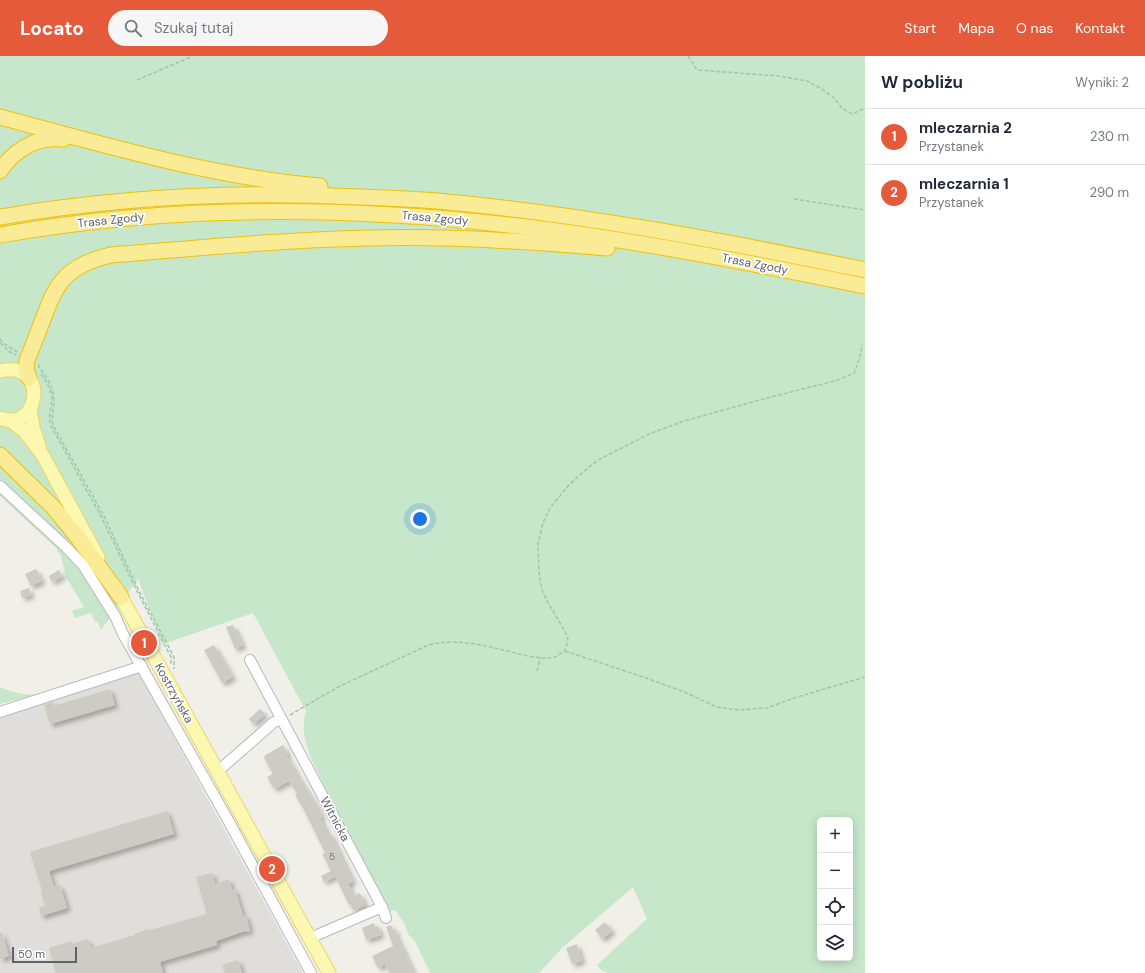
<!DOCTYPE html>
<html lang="pl">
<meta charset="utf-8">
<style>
:root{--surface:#fff;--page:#f6f6f7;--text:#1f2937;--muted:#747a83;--line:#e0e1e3;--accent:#e45a3a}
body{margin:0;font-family:"DM Sans",sans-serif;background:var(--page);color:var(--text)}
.controls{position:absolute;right:12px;bottom:12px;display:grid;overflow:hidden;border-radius:6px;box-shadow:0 2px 10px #0003}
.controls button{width:36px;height:36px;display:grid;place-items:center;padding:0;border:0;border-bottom:1px solid var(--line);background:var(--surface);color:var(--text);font:20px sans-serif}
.scale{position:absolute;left:12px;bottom:10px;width:65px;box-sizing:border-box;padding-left:4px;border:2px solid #5f6267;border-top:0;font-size:11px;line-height:14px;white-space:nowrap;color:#5f6267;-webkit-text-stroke:3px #fff;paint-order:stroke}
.you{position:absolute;left:420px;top:463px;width:14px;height:14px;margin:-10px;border:3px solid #fff;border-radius:50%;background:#1a73e8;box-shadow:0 0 0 6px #1a73e833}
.badge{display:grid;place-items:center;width:26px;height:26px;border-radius:50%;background:var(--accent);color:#fff;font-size:13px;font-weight:700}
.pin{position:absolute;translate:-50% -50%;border:2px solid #fff;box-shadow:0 1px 4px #0006}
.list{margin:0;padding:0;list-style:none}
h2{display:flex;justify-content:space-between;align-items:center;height:52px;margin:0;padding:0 16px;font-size:17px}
h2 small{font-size:13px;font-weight:400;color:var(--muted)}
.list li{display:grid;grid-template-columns:26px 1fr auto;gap:12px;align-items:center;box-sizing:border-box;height:56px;padding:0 16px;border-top:1px solid var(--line)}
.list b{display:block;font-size:15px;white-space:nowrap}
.list p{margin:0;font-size:13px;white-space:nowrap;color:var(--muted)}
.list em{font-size:13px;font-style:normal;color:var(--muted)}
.icon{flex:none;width:22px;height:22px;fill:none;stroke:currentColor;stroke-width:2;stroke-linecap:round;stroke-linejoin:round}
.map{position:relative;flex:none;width:865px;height:917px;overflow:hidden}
header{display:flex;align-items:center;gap:24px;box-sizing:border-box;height:56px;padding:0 20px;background:var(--accent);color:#fff}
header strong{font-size:19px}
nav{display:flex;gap:22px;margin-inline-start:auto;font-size:14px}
.search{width:280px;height:36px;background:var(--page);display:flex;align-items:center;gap:10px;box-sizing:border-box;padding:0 14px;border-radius:22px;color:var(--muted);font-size:15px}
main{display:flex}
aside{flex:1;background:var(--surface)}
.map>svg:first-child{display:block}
</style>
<header>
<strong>Locato</strong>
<div class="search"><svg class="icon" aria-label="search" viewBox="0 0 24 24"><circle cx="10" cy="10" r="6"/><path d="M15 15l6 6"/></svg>Szukaj tutaj</div>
<nav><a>Start</a><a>Mapa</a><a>O nas</a><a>Kontakt</a></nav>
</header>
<main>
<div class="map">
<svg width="865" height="917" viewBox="0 0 865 917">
<defs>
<filter id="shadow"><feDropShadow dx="3.5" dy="3.5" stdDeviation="2" flood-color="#0004"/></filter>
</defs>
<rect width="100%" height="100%" fill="#f0efe8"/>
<!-- industrial -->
<path fill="#dfdeda" d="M138,616l165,301h-303v-264l13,4z"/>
<!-- green -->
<g fill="#c6e7c9" fill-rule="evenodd">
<path d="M0,0h865v917h-257l-7,-3 -4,-5 50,-46 -14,-32 -71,61 -23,25h-109l-15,-32 -7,-7 -3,-10 -10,-14 -9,3 -75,-155c-6,-17 -10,-29 -5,-47l-53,-98 -90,31 -25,-65 -37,51 -3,-8h-3l-4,-9 -16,5 -3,-7 12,-4 -18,-30 -5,-21 -5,-8 -56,-52zM820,764h30v138h-30z"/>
<path d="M0,631c11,5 23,8 36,8l-36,9z"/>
</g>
<!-- building -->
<g fill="#cccbc4" filter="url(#shadow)">
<path d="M36,513l6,12 -11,5 -6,-12z"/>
<path d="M59,514l3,6 -10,6 -3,-6z"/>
<path d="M29,532l2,7 -9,3 -2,-7z"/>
<path d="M233,569l10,20 -8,4 -9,-22z"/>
<path d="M214,589l19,32 -11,6 -18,-33z"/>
<path d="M110,633l5,16 -65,19 -6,-19 8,-3 2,4z"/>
<path d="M260,653l5,5 -12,10 -4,-5z"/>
<path d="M283,689l5,9 -2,1 12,21 20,32 4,9 -2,1 8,16 2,-1 23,48 -5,3 6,12 6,-3 4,9 1,3 -11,6 -4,-7 -1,1 -14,-29 -11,6 -3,-6 10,-5 -9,-17 3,-1 -21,-43 -9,-15 2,-1 -8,-13 -15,8 -7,-12 6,-3 -9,-16 1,-1 -1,-1z"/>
<path d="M167,755l7,23 -125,37 5,16 6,-2 7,23 -26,8 -2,-8 6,-2 -4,-15 1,-1 -12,-38z"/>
<path d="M212,817l3,11 14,-5 3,11 3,-1 8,27 3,-1 4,16 -8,1 -26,9 1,4 -57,17 3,11h-107l-7,-25 22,-7 1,3 16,-5 3,9 44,-13 -1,-1 15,-5 1,1 57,-16 -11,-37z"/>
<path d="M605,866l7,9 -10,8 -7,-9z"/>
<path d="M374,867l1,4 3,-1 3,9 -15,5 -4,-12z"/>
<path d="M391,869l2,5 2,-1 2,8 17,36h-25l-4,-9 -7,4 -6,-12 21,-10 -7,-19z"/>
<path d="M0,877h2l7,23 -9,3z"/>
<path d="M577,888l5,17 -10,3 -6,-16z"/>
<path d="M238,904l4,13h-17l-3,-8z"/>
</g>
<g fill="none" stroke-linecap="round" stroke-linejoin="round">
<defs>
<g id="minor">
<path d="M0,430l67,62 16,17 32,51 8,18 105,186 83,153"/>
<path d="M250,604l132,247 4,11"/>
<path d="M0,656l142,-46"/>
<path d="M217,716l57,-50 8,-2"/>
<path d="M310,882l72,-31"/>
</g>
<g id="major">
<path d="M0,315c51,-11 39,63 0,47"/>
<path d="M30,353l3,18 6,19"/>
<path d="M10,364l14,11 18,23 56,103"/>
<path d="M116,532l213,385"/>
</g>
<g id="highway">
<path d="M0,61c105,28 211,60 320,69"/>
<path d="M0,115c14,-21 37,-35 63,-32"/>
<path d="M0,161c118,-20 238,-26 358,-20 26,1 53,2 79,4 145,13 286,40 428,69"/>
<path d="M0,179c181,-32 368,-29 550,-5 106,14 210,35 315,56"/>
<path d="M29,322l-3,-9 1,-9c5,-12 10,-25 15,-38 7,-19 14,-40 32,-52 11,-8 24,-12 37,-15 86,-7 171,-15 257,-17 80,-2 160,3 239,10"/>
<path d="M0,399l53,52 23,28 45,62"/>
</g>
</defs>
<!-- minor casing -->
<use href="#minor" stroke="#b8b9be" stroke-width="12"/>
<!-- major casing -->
<use href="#major" stroke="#edd664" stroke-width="15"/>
<!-- highway casing -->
<use href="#highway" stroke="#f0c108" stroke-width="17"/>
<!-- path -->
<g stroke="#9fc7af" stroke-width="1.5" stroke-dasharray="4 2" stroke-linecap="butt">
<path d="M688,0l9,14 82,6 28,5 15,8 12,9 8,10 10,6 9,-4 4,-2"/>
<path d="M137,24l56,-24"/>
<path d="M794,143l71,11"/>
<path d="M0,283l3,4 16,10"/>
<path d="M0,287l10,9 6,3"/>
<path d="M38,309c7,10 16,22 16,35 0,9 -3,15 -1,25l52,93 34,73 35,66v12"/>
<path d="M41,318c5,7 11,17 11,26 -1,9 -4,17 -1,26l51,92 35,73 34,66v8"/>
<path d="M565,595l81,27 36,13 35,16 21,3 29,-2 30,-11 68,-20"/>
<path d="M537,615l3,-14"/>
<path d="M290,659l48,-28 86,-40c5,-2 10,-4 15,-4 21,-3 44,2 64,7 14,3 37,11 52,7 3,-2 7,-4 10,-6l3,-11 -1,-4 -4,-8 -16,-27 -5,-11 -3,-17 -1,-29 5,-21 7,-15 18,-22 15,-14 15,-12 51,-26 35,-13 83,-23 71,-18 16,-7 4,-10 3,-11 1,-7"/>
</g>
<!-- minor -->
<use href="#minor" stroke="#fff" stroke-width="10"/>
<!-- major -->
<use href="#major" stroke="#fcf8b1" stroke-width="13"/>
<!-- highway -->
<use href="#highway" stroke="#faeb96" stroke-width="15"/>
</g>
<g text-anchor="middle" stroke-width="3.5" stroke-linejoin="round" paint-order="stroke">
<!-- number labels -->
<g font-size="10" fill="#7a7c7e">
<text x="332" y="804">5</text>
</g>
<!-- street labels -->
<g font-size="12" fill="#5f6267" stroke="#fff">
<text transform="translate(435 162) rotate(5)" y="4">Trasa Zgody</text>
<text transform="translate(111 164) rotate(-6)" y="4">Trasa Zgody</text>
<text transform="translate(755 208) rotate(11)" y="4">Trasa Zgody</text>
<text transform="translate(174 637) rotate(61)" y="4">Kostrzyńska</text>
<text transform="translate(335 763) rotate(62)" y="4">Witnicka</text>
</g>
</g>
</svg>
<div class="controls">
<button>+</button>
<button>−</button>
<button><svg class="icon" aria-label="locate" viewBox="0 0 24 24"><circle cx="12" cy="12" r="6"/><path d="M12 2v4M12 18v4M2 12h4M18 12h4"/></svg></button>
<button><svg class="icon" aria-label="layers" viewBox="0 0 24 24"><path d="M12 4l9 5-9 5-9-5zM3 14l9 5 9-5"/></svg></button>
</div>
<div class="scale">50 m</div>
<div class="you"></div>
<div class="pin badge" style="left:144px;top:587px">1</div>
<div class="pin badge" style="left:272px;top:813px">2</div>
</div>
<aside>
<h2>W pobliżu<small>Wyniki: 2</small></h2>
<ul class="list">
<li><span class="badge">1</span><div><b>mleczarnia 2</b><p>Przystanek</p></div><em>230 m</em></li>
<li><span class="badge">2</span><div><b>mleczarnia 1</b><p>Przystanek</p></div><em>290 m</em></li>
</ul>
</aside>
</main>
